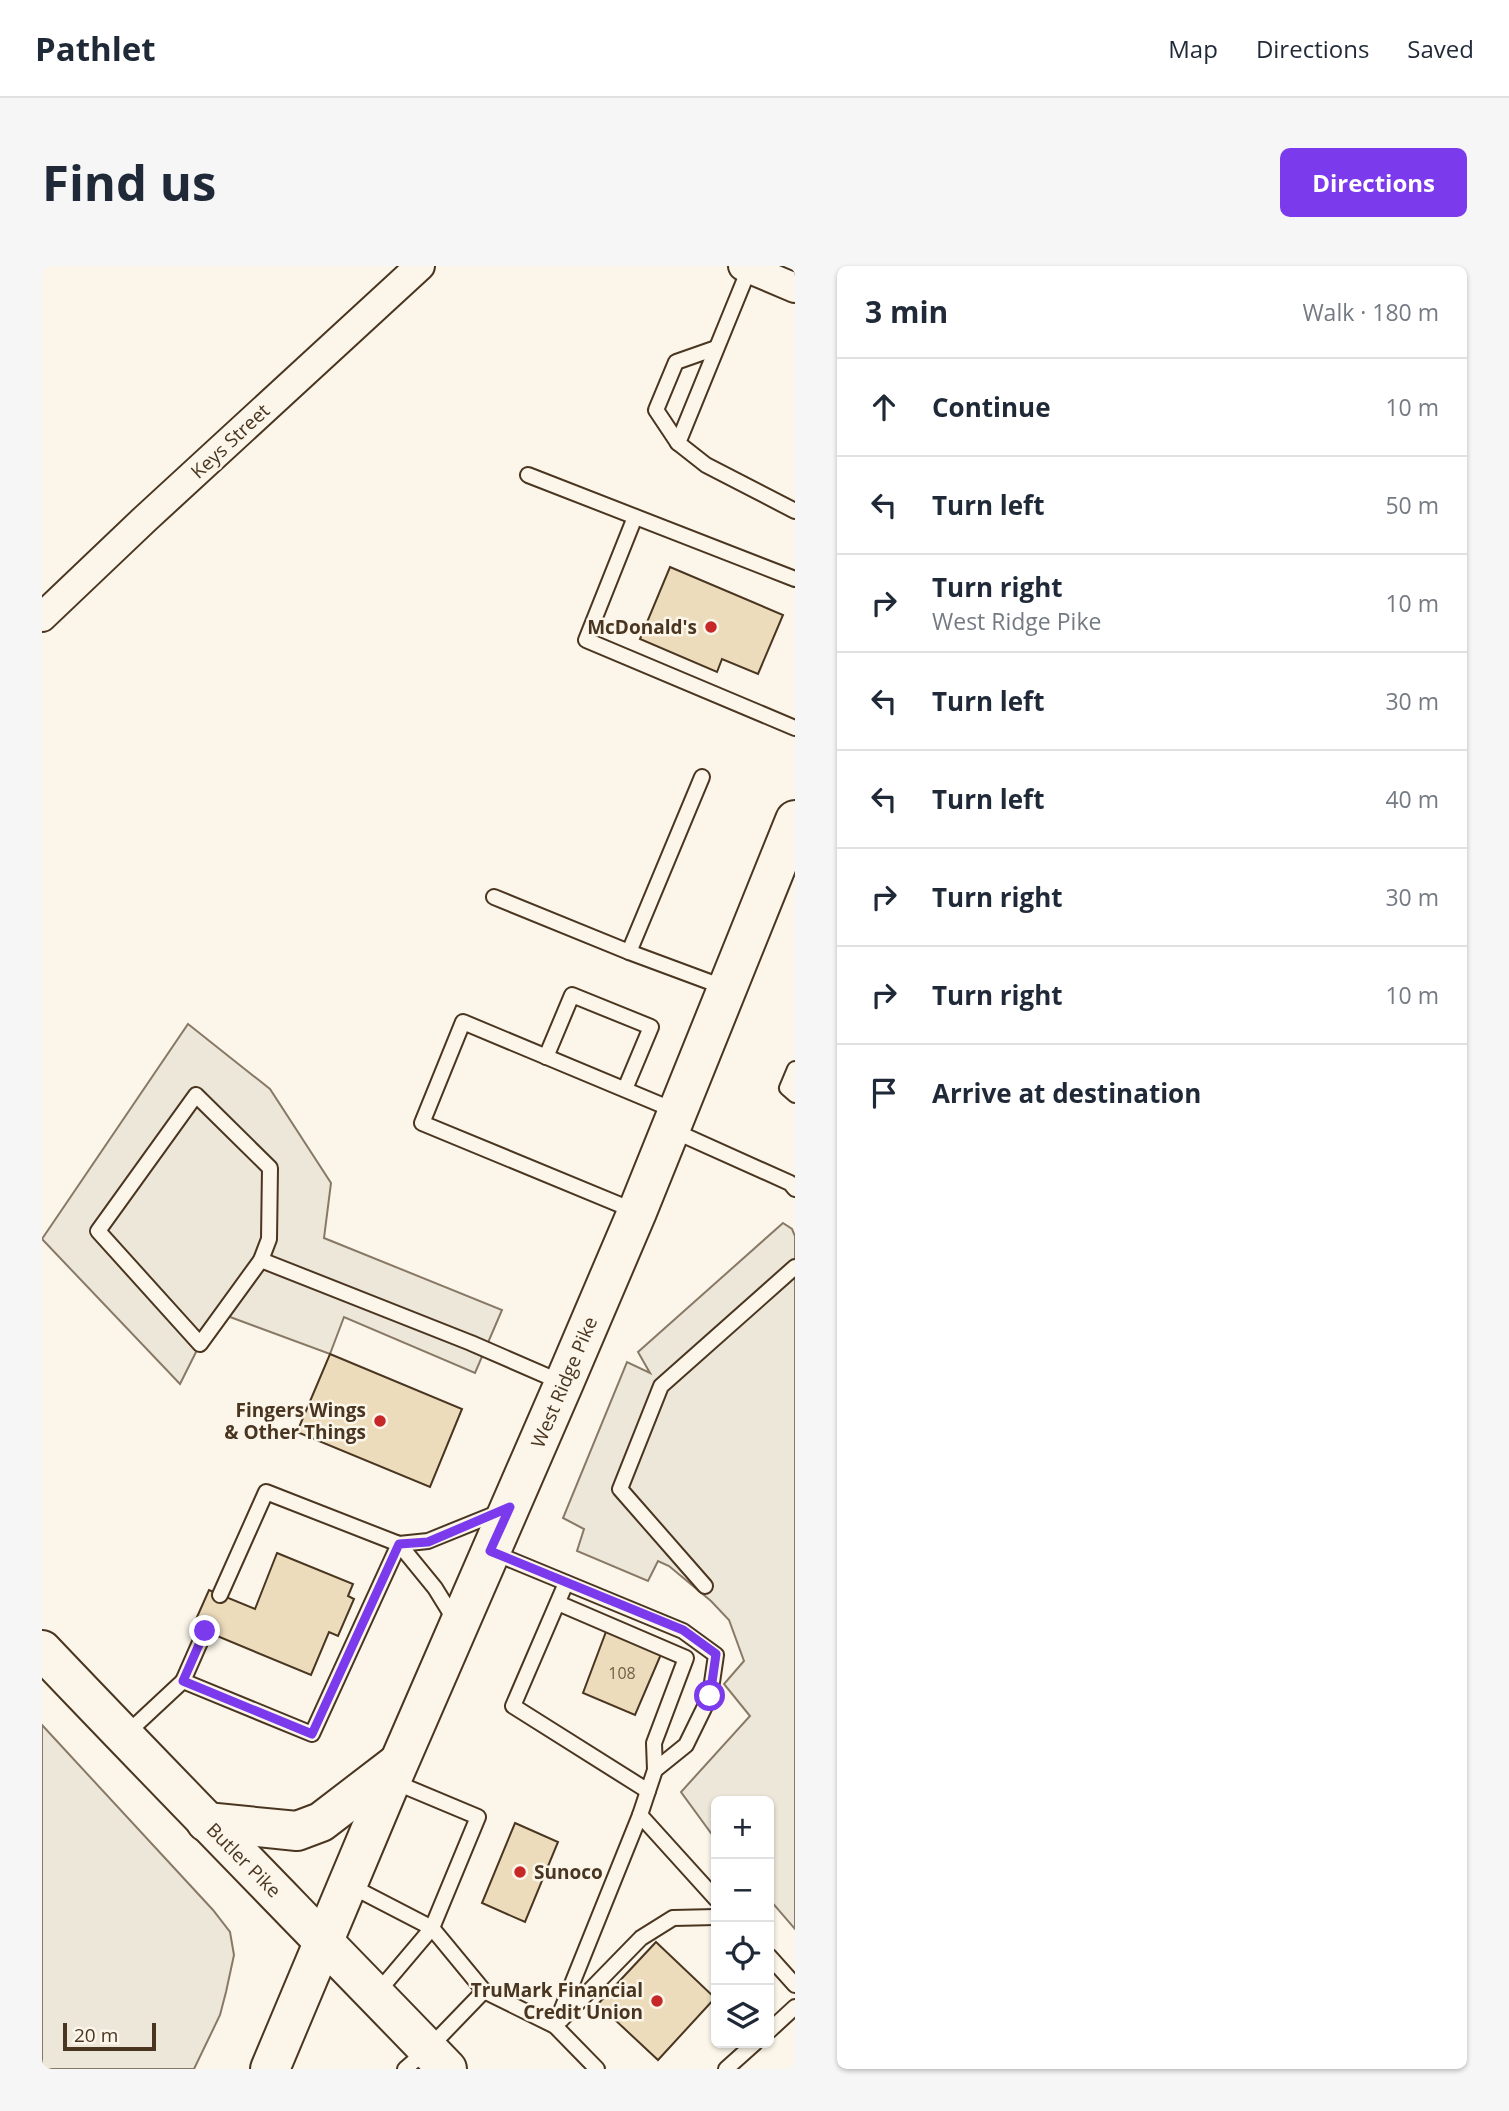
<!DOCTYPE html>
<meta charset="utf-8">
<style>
:root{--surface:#fff;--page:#f6f6f7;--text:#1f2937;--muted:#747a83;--line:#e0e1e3;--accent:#7c3aed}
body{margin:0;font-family:"Open Sans",sans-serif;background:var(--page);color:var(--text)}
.controls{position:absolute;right:21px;bottom:21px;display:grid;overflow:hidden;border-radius:10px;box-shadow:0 2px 5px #0004}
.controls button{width:63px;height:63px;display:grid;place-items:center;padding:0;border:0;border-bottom:2px solid var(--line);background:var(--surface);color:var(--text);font:35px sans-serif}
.scale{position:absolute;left:21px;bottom:18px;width:93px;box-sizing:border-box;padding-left:7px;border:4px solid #4a3520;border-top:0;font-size:19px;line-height:24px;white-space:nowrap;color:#4a3520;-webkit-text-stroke:5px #fbf6e9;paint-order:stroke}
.stop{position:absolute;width:21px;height:21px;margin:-16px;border:5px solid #7c3aed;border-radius:50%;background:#fff}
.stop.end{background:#7c3aed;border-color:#fff;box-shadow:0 2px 7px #0008}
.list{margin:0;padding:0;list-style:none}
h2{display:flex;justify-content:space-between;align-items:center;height:91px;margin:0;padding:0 28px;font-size:30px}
h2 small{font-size:23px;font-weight:400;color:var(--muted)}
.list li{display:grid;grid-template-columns:46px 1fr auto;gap:21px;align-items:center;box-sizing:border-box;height:98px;padding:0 28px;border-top:2px solid var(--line)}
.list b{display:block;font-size:26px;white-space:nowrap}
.list p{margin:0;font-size:23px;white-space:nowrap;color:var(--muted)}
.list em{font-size:23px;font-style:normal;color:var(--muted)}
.icon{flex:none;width:38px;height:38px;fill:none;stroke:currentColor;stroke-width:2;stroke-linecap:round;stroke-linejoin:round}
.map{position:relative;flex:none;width:753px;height:1803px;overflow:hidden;border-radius:10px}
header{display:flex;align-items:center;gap:42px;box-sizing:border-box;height:98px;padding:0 35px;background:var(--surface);border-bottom:2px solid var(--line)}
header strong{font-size:33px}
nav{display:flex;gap:38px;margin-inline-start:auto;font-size:24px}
.intro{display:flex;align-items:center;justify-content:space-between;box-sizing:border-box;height:168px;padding:0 42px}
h1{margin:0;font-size:49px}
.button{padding:18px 32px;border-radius:10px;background:var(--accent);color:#fff;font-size:24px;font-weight:700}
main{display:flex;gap:42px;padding:0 42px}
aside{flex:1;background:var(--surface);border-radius:10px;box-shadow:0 2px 5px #0004}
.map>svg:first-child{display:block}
</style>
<header>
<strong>Pathlet</strong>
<nav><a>Map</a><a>Directions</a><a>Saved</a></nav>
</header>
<div class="intro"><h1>Find us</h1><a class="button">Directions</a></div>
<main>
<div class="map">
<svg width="753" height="1803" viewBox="0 0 753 1803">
<rect width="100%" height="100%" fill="#fbf6e9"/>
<!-- parking -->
<g fill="#ede7d9" stroke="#887966" stroke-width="2">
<path d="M146,758l82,65 61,94 -7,55 178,72 -27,63 -131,-56 -14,37 -108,-40 -22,30 -20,40 -138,-145z"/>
<path d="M741,957l9,6 3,7v693l-26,-30v-98h-53v39l-35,-48 69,-76 -26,-32 20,-23 -15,-41 -18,-19 -42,-35 -11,-5 -10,20 -71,-30 7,-22 -21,-11 64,-156 23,11 -12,-21z"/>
<path d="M0,1459l171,185 17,22 4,23 -8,37 -6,23 -26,54h-152z"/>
</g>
<!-- building -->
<g fill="#ecdcbc" stroke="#4a3520" stroke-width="2">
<path d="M628,301l113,48 -25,59 -36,-15 -5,13 -77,-33z"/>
<path d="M288,1088l132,55 -32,78 -133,-55z"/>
<path d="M235,1287l76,31 -5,12 6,3 -16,37 -9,-4 -18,43 -118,-49 16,-36 46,19z"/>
<path d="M565,1363l55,23 -27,63 -52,-22z"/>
<path d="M473,1557l43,19 -33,80 -43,-19z"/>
<path d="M614,1676l59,56 -57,62 -60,-56z"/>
</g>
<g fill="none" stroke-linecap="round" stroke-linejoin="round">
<defs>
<g id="service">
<path d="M707,3l-71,174 28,22 89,46"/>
<path d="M636,177l-22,-33 20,-48 40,-14"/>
<path d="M486,209l267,104"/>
<path d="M593,251l-49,123 209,88"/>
<path d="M452,631l135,55 97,36"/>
<path d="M587,686l73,-175"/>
<path d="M504,791l26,-62 79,32 -26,62"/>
<path d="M753,803l-8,19 8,7"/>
<path d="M154,829l74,73 -1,71 -8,21 -61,84 -102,-113z"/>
<path d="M630,864l118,53 5,6"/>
<path d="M593,945l-213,-88 41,-101 213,89"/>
<path d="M219,994l210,83 92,40"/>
<path d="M357,1278l36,44 21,34"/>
<path d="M450,1286l191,79 33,24 -6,41 -24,49 -31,25 -15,45 76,84"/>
<path d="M524,1317l-53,123 135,85"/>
<path d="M663,1320l-85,-97 41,-103 134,-119"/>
<path d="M178,1329l46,-103 133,52 29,-3 74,-30"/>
<path d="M516,1337l128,55 -32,85 1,27"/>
<path d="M141,1415l22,-50"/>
<path d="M82,1470l59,-55 129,53 87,-190"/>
<path d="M307,1619l83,43 52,63 -56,58 -23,20"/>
<path d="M727,1690l26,29"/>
<path d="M442,1725l71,35 42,43"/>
<path d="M335,1727l55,-65 46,-111 -86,-36"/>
<path d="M519,1754l80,-82 32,-20 43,-1"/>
<path d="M513,1760l85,-211"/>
<path d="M727,1765l26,-24"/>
<path d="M684,1803l29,-26"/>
</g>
<g id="minor">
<path d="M701,0l52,22"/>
<path d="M0,351l103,-98 275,-253"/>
</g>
<g id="primary">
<path d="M0,1384c134,141 270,279 405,419"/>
<path d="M164,1556l91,9 24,-9 77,-59"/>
<path d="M228,1803l121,-288 173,-398 73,-171 158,-392"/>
</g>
</defs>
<!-- service casing -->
<use href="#service" stroke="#4a3520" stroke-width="18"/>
<!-- minor casing -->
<use href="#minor" stroke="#4a3520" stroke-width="32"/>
<!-- primary casing -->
<use href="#primary" stroke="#4a3520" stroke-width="42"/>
<!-- service -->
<use href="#service" stroke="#fbf6e9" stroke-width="14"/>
<!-- minor -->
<use href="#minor" stroke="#fbf6e9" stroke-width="28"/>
<!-- primary -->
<use href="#primary" stroke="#fbf6e9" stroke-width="38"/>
</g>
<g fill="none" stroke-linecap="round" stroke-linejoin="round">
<!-- route -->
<path stroke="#7c3aed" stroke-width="9" d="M163,1365l-22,50 129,53 87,-190 29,-2 82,-35 -20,44 193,79 33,24 -6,42"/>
</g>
<!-- markers -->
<g fill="#c62828" stroke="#fbf6e9" stroke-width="2.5">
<circle cx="669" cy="361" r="7"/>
<circle cx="338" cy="1155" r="7"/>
<circle cx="478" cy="1606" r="7"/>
<circle cx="615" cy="1735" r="7"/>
</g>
<g text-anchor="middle" stroke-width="5" stroke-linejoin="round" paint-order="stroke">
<!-- number labels -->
<g font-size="16" fill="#725f47">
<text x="580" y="1413">108</text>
</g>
<!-- street labels -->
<g font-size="19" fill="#4a3520" stroke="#fbf6e9">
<text transform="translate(188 175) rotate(-43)" y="7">Keys Street</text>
<text transform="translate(522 1116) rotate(-67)" y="7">West Ridge Pike</text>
<text transform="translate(202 1594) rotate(45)" y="7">Butler Pike</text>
</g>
<!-- poi labels -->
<g font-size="19" font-weight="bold" fill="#4a3520" stroke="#fbf6e9" text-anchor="end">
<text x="655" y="368">McDonald's</text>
<text x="324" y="1151">Fingers Wings<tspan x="324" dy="22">&amp; Other Things</tspan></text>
<text x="492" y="1613" text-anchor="start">Sunoco</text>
<text x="601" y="1731">TruMark Financial<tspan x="601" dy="22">Credit Union</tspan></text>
</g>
</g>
</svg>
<div class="controls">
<button>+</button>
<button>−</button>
<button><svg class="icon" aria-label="locate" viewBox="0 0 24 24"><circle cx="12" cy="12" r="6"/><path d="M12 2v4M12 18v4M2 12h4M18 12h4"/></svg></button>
<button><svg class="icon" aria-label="layers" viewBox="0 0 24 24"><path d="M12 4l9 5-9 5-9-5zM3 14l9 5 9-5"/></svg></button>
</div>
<div class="scale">20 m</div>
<div class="stop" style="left:668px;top:1430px"></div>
<div class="stop end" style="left:163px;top:1365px"></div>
</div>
<aside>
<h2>3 min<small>Walk · 180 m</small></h2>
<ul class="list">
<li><svg class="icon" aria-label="ahead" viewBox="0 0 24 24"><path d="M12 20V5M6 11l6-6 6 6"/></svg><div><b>Continue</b></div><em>10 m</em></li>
<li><svg class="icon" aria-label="left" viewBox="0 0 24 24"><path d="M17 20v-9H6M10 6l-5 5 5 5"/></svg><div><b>Turn left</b></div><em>50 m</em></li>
<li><svg class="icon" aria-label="right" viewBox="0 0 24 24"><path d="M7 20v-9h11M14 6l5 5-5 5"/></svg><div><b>Turn right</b><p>West Ridge Pike</p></div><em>10 m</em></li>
<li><svg class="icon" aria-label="left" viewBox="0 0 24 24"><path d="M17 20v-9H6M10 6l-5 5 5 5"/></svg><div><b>Turn left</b></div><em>30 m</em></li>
<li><svg class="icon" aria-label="left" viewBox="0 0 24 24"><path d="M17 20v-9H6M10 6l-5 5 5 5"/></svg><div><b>Turn left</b></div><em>40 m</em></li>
<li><svg class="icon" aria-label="right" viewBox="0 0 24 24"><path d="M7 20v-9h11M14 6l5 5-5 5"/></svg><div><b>Turn right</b></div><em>30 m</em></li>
<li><svg class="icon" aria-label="right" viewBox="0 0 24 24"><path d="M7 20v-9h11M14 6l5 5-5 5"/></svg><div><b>Turn right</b></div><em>10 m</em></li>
<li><svg class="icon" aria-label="arrive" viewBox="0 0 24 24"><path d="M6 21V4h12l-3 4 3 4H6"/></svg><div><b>Arrive at destination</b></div></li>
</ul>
</aside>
</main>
